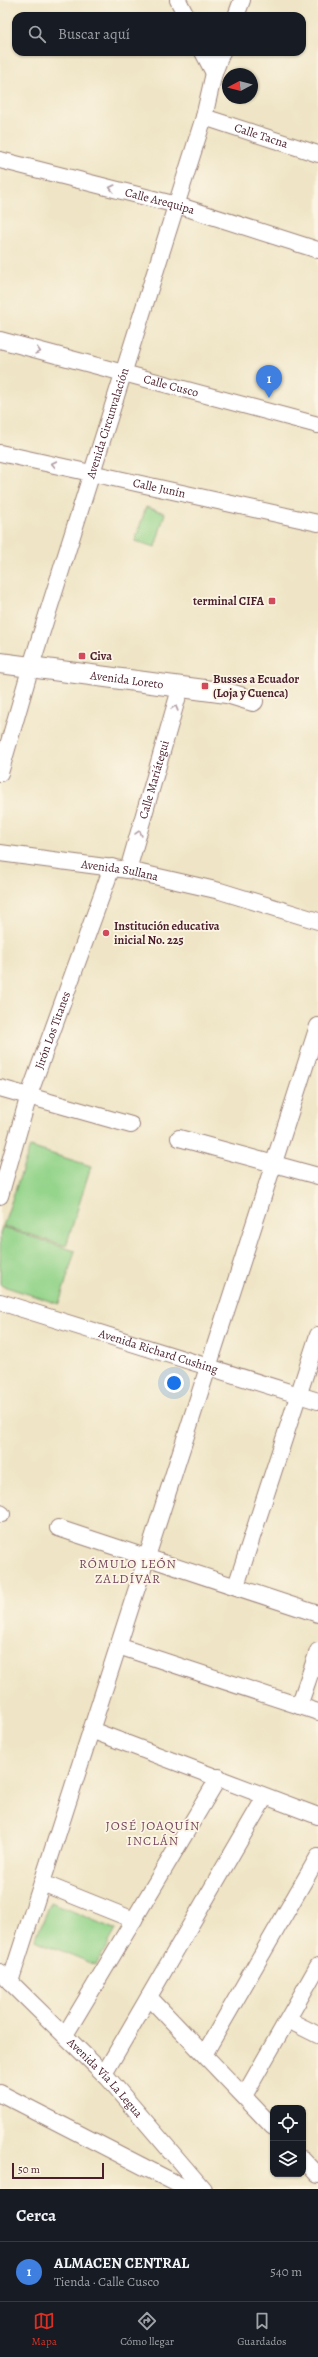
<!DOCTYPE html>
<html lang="es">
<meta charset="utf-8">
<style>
:root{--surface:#171b24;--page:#242831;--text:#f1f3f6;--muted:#9ea1a6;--line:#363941;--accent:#d93025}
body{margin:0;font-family:Alegreya,serif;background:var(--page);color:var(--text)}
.controls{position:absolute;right:12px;bottom:12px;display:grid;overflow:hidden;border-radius:8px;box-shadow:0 1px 3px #0004}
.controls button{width:36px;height:36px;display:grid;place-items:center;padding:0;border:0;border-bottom:1px solid var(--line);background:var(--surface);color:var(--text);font:20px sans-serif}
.compass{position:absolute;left:222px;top:68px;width:36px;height:36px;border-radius:50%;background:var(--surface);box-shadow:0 1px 3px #0004;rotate:263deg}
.scale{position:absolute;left:12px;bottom:10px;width:92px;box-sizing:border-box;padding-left:4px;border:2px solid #4a1f2b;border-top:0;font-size:11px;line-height:14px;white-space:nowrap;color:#4a1f2b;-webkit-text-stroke:3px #fcf5e5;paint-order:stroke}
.you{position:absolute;left:174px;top:1383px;width:14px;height:14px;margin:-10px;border:3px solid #fff;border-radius:50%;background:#1a73e8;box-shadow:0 0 0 6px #1a73e833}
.badge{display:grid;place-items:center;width:26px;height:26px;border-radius:50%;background:var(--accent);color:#fff;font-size:13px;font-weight:700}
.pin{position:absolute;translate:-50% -33px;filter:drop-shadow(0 1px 2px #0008)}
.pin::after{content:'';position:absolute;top:21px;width:14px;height:12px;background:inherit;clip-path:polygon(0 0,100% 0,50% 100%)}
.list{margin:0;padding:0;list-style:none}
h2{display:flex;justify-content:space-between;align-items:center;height:52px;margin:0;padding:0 16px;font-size:17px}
h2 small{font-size:13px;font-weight:400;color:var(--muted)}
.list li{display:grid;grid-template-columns:26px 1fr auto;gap:12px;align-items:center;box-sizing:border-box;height:60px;padding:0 16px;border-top:1px solid var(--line)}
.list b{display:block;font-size:15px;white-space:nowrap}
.list p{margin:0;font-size:13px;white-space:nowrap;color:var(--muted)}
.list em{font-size:13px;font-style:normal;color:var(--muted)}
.icon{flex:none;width:22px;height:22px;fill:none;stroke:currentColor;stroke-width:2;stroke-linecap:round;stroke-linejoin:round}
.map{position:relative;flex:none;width:318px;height:2189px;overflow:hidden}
.search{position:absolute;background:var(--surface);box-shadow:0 1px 3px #0004;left:12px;right:12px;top:12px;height:44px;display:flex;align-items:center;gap:10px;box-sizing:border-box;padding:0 14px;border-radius:12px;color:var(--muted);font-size:15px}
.sheet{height:112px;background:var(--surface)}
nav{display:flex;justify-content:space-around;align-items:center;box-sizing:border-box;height:56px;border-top:1px solid var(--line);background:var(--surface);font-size:11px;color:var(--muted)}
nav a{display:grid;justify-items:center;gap:2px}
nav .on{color:var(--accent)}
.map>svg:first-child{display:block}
</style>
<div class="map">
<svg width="318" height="2189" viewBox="0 0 318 2189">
<rect width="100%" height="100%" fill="#fcf5e5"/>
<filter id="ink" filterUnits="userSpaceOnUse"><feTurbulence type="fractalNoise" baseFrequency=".025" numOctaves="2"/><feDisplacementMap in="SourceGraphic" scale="8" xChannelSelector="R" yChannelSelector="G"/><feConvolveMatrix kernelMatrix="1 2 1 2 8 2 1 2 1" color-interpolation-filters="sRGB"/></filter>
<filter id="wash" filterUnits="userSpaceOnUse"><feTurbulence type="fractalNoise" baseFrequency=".012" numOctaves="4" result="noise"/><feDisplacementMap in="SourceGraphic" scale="16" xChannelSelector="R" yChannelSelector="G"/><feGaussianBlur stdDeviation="0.9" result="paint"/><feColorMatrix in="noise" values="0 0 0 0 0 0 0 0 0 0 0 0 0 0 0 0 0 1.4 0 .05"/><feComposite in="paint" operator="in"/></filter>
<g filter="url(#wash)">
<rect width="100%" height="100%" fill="#efe5c6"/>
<!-- green -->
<g fill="#94d48b" stroke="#6f7a5b">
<path d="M146,507l19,6 -10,34 -20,-6z"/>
<path d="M30,1147l61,19 -25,80 -63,-20z"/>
<path d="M2,1227l73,24 -16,53 -59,-19v-51z"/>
<path d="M51,1902l65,28 -20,35 -61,-25z"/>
</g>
</g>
<g filter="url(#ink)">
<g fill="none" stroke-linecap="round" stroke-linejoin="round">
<defs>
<g id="minor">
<path d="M178,0l8,16"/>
<path d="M236,16l6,-16"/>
<path d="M203,52l11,21"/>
<path id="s1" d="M204,117l114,37"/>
<path id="s2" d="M0,160l177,45 141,45"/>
<path id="s3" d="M0,340l318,85"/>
<path id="s4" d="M0,453l318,70"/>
<path id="s5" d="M0,773l31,-107 173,-549 10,-44 8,-21"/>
<path id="s6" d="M0,853l128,17 92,21 98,30"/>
<path id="s7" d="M128,870l52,-181"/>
<path d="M0,1088l131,37"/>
<path d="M179,1138l139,38"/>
<path id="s8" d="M0,1196l29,-101 83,-228"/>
<path id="s9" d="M0,1302l318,99"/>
<path d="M0,1513l2,1"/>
<path d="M58,1528l260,86"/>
<path d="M236,1586l82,-251"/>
<path d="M118,1646l200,66"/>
<path d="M299,1706l19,-55"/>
<path d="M91,1730l227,86"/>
<path d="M42,1883l92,37"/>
<path id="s10" d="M0,1972l108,106 95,111"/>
<path d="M10,1982l308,-956"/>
<path d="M149,1997l124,130"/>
<path d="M288,2020l30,15"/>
<path d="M65,2035l154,-258"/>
<path d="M205,2053l113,-196"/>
<path d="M104,2074l161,-277"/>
<path d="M0,2093l187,96"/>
<path d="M244,2096l74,-130"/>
<path d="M303,2159l15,16"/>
</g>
<g id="major">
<path id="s11" d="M0,663l227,30 26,8"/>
</g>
</defs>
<!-- minor casing -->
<use href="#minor" stroke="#9c8278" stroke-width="18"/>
<!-- major casing -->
<use href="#major" stroke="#9c8278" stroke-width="22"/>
<!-- minor -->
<use href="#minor" stroke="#fff" stroke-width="16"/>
<!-- major -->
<use href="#major" stroke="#fff" stroke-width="20"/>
</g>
<!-- one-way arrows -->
<defs><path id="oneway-chevron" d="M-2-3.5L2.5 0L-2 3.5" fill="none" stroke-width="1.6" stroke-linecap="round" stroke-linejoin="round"/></defs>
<g stroke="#ae9aa0">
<use href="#oneway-chevron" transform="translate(112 188) rotate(-166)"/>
<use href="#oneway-chevron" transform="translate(38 351) rotate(15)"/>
<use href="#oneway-chevron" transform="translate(54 464) rotate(-168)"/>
<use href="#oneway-chevron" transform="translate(175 708) rotate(-74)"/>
<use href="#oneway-chevron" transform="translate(139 833) rotate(-74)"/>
</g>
</g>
<!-- markers -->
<g fill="#d1495b" stroke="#fcf5e5" stroke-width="1.5">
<rect x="268" y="597" width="8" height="8" rx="2"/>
<rect x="78" y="652" width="8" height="8" rx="2"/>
<rect x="201" y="682" width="8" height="8" rx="2"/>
<circle cx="106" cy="933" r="4"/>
</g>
<g text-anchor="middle" stroke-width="3.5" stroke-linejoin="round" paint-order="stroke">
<!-- street labels -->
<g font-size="12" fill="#4a1f2b" stroke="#fcf5e5">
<text dy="4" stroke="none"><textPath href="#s1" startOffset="60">Calle Tacna</textPath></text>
<text dy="4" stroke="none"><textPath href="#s2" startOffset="165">Calle Arequipa</textPath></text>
<text dy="4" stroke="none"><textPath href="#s3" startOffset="177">Calle Cusco</textPath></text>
<text dy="4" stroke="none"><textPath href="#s5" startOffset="366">Avenida Circunvalación</textPath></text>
<text dy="4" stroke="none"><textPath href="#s4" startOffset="163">Calle Junín</textPath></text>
<text dy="4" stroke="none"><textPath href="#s11" startOffset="128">Avenida Loreto</textPath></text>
<text dy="4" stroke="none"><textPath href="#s7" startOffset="94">Calle Mariátegui</textPath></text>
<text dy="4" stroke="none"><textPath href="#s6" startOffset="121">Avenida Sullana</textPath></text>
<text dy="4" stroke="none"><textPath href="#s8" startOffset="174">Jirón Los Titanes</textPath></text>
<text dy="4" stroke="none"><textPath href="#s9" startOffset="166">Avenida Richard Cushing</textPath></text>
<text dy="4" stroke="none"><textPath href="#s10" startOffset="149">Avenida Vía La Legua</textPath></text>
</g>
<!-- poi labels -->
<g font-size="12" font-weight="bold" fill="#4a1f2b" stroke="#fcf5e5" text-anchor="start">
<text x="264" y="605" text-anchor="end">terminal CIFA</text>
<text x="90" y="660">Civa</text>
<text x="213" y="683">Busses a Ecuador<tspan x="213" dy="14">(Loja y Cuenca)</tspan></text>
<text x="114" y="930">Institución educativa<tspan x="114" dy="14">inicial No. 225</tspan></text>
</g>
<!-- neighbourhood labels -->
<g font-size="13" letter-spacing="1" fill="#76485d" stroke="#fcf5e5">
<text x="128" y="1568">RÓMULO LEÓN<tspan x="128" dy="15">ZALDÍVAR</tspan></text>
<text x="153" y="1830">JOSÉ JOAQUÍN<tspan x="153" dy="15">INCLÁN</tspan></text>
</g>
</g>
</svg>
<div class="controls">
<button><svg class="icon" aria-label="locate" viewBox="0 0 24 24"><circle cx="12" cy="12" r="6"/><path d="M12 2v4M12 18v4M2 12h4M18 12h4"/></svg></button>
<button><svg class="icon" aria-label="layers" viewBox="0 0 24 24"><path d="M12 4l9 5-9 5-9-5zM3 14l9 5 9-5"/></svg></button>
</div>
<svg class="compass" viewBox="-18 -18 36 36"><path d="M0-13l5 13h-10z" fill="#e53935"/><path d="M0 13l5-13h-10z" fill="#9ea1a6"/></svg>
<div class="scale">50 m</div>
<div class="you"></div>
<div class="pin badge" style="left:269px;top:398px;background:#3f7fe0">1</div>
<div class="search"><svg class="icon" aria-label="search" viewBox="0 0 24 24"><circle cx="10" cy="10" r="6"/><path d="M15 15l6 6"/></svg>Buscar aquí</div>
</div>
<section class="sheet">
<h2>Cerca<small></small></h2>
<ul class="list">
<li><span class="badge" style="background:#3f7fe0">1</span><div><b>ALMACEN CENTRAL</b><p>Tienda · Calle Cusco</p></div><em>540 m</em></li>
</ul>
</section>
<nav>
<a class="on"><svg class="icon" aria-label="map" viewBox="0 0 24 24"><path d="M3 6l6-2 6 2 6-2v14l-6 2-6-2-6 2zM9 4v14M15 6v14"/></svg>Mapa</a>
<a><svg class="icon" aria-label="directions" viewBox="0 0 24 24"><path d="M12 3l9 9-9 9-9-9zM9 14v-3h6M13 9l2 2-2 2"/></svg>Cómo llegar</a>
<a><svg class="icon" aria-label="saved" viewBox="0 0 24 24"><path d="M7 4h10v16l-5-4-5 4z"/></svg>Guardados</a>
</nav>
